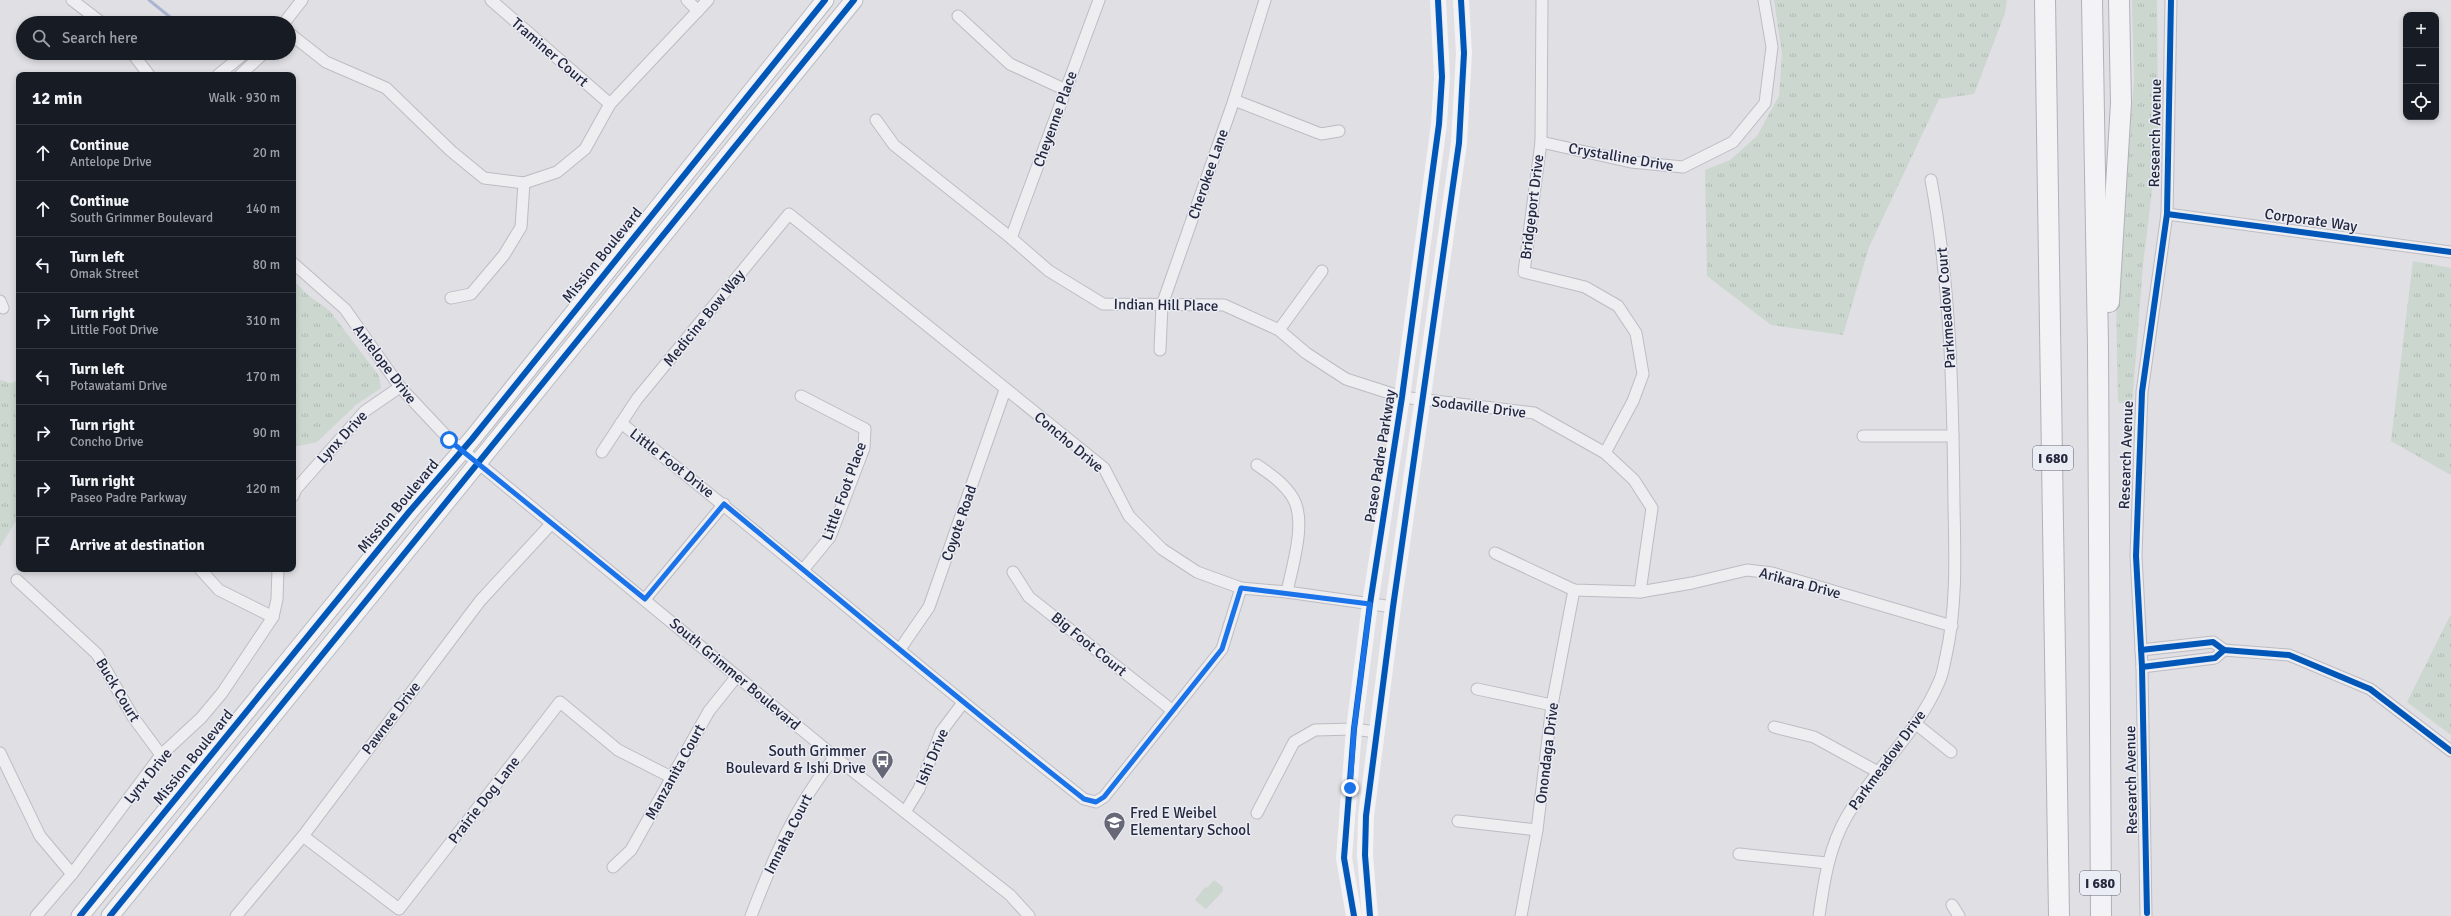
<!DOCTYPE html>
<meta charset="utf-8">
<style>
:root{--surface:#171b24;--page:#242831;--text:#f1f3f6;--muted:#9ea1a6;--line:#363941}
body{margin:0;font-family:Signika,sans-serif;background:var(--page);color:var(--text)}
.controls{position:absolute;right:12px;top:12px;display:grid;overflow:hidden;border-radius:8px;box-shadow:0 2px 6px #0003}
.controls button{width:36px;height:36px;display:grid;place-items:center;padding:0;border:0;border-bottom:1px solid var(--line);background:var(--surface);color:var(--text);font:20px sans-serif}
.stop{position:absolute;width:12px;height:12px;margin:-9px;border:3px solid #1a73e8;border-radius:50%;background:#fff}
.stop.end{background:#1a73e8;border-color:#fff;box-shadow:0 1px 4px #0008}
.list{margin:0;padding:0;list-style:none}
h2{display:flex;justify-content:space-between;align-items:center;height:52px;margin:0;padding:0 16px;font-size:17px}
h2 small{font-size:13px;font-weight:400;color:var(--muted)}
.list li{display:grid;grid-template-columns:26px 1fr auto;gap:12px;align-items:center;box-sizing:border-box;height:56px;padding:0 16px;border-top:1px solid var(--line)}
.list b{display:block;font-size:15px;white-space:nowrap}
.list p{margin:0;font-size:13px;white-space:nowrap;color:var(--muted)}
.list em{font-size:13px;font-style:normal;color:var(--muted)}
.icon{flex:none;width:22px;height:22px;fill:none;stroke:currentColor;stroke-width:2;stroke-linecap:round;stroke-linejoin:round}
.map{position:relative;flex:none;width:2451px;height:916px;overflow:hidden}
.search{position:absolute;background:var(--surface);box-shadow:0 2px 6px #0003;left:16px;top:16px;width:280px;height:44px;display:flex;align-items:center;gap:10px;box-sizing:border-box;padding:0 14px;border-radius:22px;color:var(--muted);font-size:15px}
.panel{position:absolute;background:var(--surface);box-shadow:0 2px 6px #0003;left:16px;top:72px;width:280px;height:500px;border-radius:8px}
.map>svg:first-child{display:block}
</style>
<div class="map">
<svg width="2451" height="916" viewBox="0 0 2451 916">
<defs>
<pattern id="grass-tufts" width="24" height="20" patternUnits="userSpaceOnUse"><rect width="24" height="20" fill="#ccd7cf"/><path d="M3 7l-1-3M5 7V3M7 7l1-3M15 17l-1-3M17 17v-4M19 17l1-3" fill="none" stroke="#afb9b3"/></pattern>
</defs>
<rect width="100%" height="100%" fill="#dfdfe4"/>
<!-- grass -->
<g fill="url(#grass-tufts)">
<path d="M1774,0h233l-2,13 -31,81 -35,5 -70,148 -26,88 -72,-10 -64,-49 -2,-106 25,-10 27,-24 22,-40 3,-43z"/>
<path d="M2132,0h25l1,140 -15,125 -11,140 -14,-3 -2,-107 18,-213z"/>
<path d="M2413,261l38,7v207l-60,-34z"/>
<path d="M293,280l16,16 21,15 49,65 2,12 -24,16 -40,38 -24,5z"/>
<path d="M0,380l11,3 8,-3v136l-19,31z"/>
<path d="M2451,614v121l-44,-33z"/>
</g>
<!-- green -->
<path fill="#ccd7cf" d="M1214,880l9,7v4l-17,18 -11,-9 10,-13 2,1z"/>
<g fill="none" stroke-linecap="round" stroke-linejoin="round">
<!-- stream -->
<path stroke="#abb4d1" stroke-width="3" d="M149,0l26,21"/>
<defs>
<g id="minor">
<path d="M72,0l30,23"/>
<path d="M491,0l119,104"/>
<path d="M687,0l11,11"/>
<path d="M1542,0l-1,142 -17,130 61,15 33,19 18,27 7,41 -10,27 -28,52"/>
<path d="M958,16l52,48 56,26"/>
<path d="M284,23l18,-23"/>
<path d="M289,33l37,29 60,26 65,63 33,27 40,5 33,-11 28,-23 25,-45 98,-104"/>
<path d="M132,53l17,22"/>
<path d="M218,75l27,-22"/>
<path d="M240,75l24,-22"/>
<path d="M1234,100l87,34 18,-3"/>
<path d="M876,120l18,25 117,93 38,33 54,33 121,1 55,25 27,23 40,26 56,18 132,16 71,40 29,27 18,28 -12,84"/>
<path d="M1541,142l90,20 52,5 50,-25 32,-39 7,-56 -8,-47"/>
<path d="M2167,214l284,38"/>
<path d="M1011,238l88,-238"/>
<path d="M293,263l52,46 55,78 49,52 386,318 175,138 19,21"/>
<path d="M451,298l20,-4 33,-39 17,-28 3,-44"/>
<path d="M0,301l3,7"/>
<path d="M1279,330l43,-59"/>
<path d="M1160,350l2,-45 72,-205 31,-100"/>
<path d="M801,396l64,33 -1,19 -34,89 -27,33"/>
<path d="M621,423c156,123 307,254 463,376l12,3 8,-5 118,-148 19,-61"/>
<path d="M1863,436h90"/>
<path d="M602,452l35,-53 152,-185 315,254 25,48 33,33 35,23 44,16 46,4 106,15"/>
<path d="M1257,465c13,9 27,18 36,33 14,23 -1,69 -6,94"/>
<path d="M293,496l3,-7 69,-78 35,-24"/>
<path d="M1495,553l79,37 66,2 52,-9 55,-13 25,3 180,53"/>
<path d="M200,569l19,21 54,27"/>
<path d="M1013,572l16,25 144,114"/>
<path d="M17,580l80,74 36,63 28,38"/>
<path d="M645,599l79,-95"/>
<path d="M900,649l29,-42 76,-217"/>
<path d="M2141,650l72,-8 11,8 65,5 81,34 81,62"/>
<path d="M2142,667l73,-9 9,-8"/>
<path d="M1477,689l75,16"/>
<path d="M1916,724l35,28"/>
<path d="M1774,727l40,10 64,35"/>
<path d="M0,753l40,83 32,38"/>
<path d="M905,812l14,-23 22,-57 21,-28"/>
<path d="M1257,813l37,-71 21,-12 39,-1 22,3"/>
<path d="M1458,821l79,9"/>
<path d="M303,836l96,73 161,-207 58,48 53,27"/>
<path d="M1739,854l88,9"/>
<path d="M613,867l18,-17 78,-139 28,-35"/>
<path d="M1952,905l7,11"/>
<path d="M36,916l36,-42 89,-119 40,-37 21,-25 51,-76 4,-18 1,-30"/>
<path d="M236,916l67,-80 177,-235 71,-77"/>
<path d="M751,916c22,-57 45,-112 84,-159"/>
<path d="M1521,916l16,-86 15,-125 22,-115"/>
<path d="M1819,916c5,-35 10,-69 28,-100 28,-47 71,-84 92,-134 4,-8 5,-18 7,-26 11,-50 9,-100 8,-151 -1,-108 -3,-218 -23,-325"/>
<path d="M2146,916l-4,-249 -6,-111 6,-164 25,-178 4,-214"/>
</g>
<g id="primary">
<path d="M80,916l329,-404 63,-73 353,-439"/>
<path d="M110,916l744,-916"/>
</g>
<g id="motorway">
<path d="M2045,0l14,916"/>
<path d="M2092,0l6,346 3,570"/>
<path d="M2109,302l12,-199 -2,-103"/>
</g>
</defs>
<!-- minor casing -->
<use href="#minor" stroke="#bcbcc2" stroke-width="13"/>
<!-- primary casing -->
<use href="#primary" stroke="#bbbcc2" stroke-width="19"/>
<!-- motorway casing -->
<use href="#motorway" stroke="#b1b2b9" stroke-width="22"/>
<!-- minor -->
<use href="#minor" stroke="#eeeef1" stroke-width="11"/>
<!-- secondary -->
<g stroke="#f3f3f5" stroke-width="16">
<path d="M1354,916l-10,-58 10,-129 16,-125 32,-207 37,-273 3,-47 -4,-77"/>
<path d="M1370,916l-5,-61 1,-39 27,-209 66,-464 5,-90 -3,-53"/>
</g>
<!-- primary -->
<use href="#primary" stroke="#f3f3f5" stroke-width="17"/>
<!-- motorway -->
<use href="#motorway" stroke="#f3f3f5" stroke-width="20"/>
<defs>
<g id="cycleway">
<path d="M2167,214l284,38"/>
<path d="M2141,650l72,-8 11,8 65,5 81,34 81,62"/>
<path d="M2142,667l73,-9 9,-8"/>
<path d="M2147,913l-5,-246 -6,-111 6,-164 25,-178 4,-214"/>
<path d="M80,916l329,-404 63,-73 353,-439"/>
<path d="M110,916l744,-916"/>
<path d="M1354,916l-10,-58 10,-129 16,-125 32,-207 37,-273 3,-47 -4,-77"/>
<path d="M1370,916l-5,-61 1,-39 27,-209 66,-464 5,-90 -3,-53"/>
</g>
</defs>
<!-- cycleway casing -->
<use href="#cycleway" stroke="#ebedf5" stroke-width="8"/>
<!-- cycleway -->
<use href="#cycleway" stroke="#0057b8" stroke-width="6"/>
</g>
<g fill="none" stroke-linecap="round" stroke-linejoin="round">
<!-- route -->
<path stroke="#1a73e8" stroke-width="5" d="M449,440l196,159 79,-95c120,99 238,199 360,295l12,3 8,-5 118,-148 19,-61 129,16 -16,125 -4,59"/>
</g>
<!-- icons -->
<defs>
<symbol id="bus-pin" viewBox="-11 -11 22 30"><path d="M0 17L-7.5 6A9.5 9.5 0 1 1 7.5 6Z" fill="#666878" stroke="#ebedf5"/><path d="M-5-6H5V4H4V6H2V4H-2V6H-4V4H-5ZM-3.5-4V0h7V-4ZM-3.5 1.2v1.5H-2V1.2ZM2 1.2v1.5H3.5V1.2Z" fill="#fff"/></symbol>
<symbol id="school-pin" viewBox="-11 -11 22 30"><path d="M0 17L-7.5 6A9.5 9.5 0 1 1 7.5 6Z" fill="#666878" stroke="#ebedf5"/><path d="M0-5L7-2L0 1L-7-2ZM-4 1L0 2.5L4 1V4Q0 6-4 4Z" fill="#fff"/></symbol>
</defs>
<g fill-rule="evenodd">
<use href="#bus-pin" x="870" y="748" width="25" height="34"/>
<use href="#school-pin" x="1102" y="810" width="25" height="34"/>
</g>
<g text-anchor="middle" stroke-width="3" stroke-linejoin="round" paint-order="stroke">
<!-- shield labels -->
<g fill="#ebedf5" stroke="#606375" stroke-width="1">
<rect x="2033" y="446" width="40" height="24" rx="3"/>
<rect x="2080" y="871" width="40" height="24" rx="3"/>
</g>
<g font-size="14" font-weight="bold" fill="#25283e">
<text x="2053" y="463">I 680</text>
<text x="2100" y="888">I 680</text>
</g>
<!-- street labels -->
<g font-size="15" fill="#25283e" stroke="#ebedf5">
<text transform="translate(550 52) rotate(41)" y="5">Traminer Court</text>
<text transform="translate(1055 119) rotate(-70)" y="5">Cheyenne Place</text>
<text transform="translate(2155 133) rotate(-89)" y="5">Research Avenue</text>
<text transform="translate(1621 157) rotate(10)" y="5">Crystalline Drive</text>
<text transform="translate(1208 174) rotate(-71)" y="5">Cherokee Lane</text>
<text transform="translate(1532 207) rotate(-83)" y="5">Bridgeport Drive</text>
<text transform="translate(2311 220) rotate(8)" y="5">Corporate Way</text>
<text transform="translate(602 255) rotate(-51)" y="5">Mission Boulevard</text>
<text transform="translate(1166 305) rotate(1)" y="5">Indian Hill Place</text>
<text transform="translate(1946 308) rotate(-94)" y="5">Parkmeadow Court</text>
<text transform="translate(704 318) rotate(-51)" y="5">Medicine Bow Way</text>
<text transform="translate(385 364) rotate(53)" y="5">Antelope Drive</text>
<text transform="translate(1479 407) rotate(7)" y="5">Sodaville Drive</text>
<text transform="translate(342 437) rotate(-47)" y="5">Lynx Drive</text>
<text transform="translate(1069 442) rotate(40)" y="5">Concho Drive</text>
<text transform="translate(2126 455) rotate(-88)" y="5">Research Avenue</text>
<text transform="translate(1380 456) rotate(-81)" y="5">Paseo Padre Parkway</text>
<text transform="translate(672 463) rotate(38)" y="5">Little Foot Drive</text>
<text transform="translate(844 491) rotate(-70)" y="5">Little Foot Place</text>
<text transform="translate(398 506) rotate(-50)" y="5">Mission Boulevard</text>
<text transform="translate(959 523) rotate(-71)" y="5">Coyote Road</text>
<text transform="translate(1800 583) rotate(15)" y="5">Arikara Drive</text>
<text transform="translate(1089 644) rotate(39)" y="5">Big Foot Court</text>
<text transform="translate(735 674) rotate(40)" y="5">South Grimmer Boulevard</text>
<text transform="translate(118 690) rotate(59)" y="5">Buck Court</text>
<text transform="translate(391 718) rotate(-53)" y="5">Pawnee Drive</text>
<text transform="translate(1547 753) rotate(-83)" y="5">Onondaga Drive</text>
<text transform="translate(193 757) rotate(-51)" y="5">Mission Boulevard</text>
<text transform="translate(932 757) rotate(-67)" y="5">Ishi Drive</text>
<text transform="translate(1887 760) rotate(-54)" y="5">Parkmeadow Drive</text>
<text transform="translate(675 772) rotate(-61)" y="5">Manzanita Court</text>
<text transform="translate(148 776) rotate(-51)" y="5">Lynx Drive</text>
<text transform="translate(2131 780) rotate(-91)" y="5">Research Avenue</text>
<text transform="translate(484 800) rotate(-52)" y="5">Prairie Dog Lane</text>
<text transform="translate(788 834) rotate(-63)" y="5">Imnaha Court</text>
</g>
<!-- poi labels -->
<g font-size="15" fill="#25283e" stroke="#ebedf5" text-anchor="end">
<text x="866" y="756">South Grimmer<tspan x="866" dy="17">Boulevard &amp; Ishi Drive</tspan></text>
<text x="1130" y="818" text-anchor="start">Fred E Weibel<tspan x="1130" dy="17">Elementary School</tspan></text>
</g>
</g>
</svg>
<div class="controls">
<button>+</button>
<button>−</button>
<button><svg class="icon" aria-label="locate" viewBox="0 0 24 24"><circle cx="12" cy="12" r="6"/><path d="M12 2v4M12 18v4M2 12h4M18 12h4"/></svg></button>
</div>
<div class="stop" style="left:449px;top:440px"></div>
<div class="stop end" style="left:1350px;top:788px"></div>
<div class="search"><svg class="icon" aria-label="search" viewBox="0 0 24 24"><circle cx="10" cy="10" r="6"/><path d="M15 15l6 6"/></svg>Search here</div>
<section class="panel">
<h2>12 min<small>Walk · 930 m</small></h2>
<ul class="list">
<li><svg class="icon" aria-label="ahead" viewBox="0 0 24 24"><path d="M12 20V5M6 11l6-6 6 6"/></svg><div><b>Continue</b><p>Antelope Drive</p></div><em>20 m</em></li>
<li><svg class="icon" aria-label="ahead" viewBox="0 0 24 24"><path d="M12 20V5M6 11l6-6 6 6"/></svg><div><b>Continue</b><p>South Grimmer Boulevard</p></div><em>140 m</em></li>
<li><svg class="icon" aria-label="left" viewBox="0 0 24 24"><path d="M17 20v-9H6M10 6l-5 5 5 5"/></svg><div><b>Turn left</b><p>Omak Street</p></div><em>80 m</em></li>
<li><svg class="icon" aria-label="right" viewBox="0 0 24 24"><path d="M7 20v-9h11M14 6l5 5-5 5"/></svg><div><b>Turn right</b><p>Little Foot Drive</p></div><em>310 m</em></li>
<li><svg class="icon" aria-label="left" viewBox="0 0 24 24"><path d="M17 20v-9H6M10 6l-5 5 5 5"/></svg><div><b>Turn left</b><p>Potawatami Drive</p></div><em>170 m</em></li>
<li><svg class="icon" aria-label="right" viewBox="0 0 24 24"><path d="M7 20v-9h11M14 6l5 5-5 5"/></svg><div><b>Turn right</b><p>Concho Drive</p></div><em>90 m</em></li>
<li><svg class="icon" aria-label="right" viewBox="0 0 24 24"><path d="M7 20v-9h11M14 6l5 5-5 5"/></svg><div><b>Turn right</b><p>Paseo Padre Parkway</p></div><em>120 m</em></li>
<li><svg class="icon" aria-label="arrive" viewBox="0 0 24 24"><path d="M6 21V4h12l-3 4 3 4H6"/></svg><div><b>Arrive at destination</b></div></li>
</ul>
</section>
</div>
